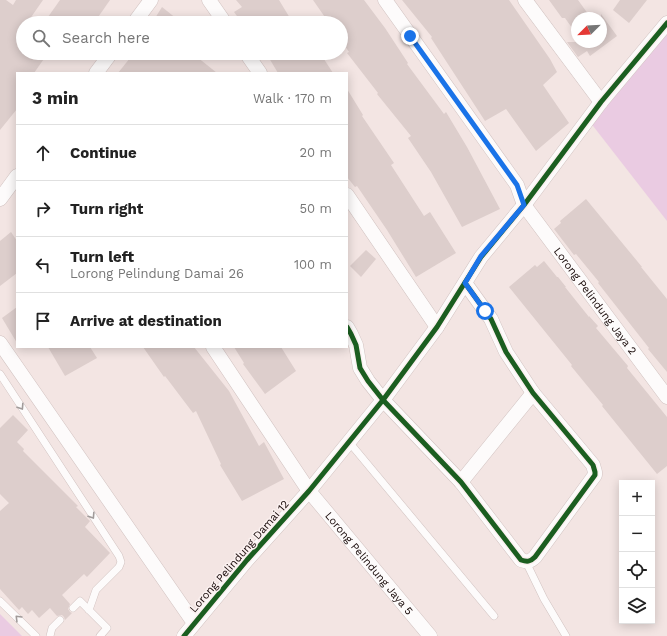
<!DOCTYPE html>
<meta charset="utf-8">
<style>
:root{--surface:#fff;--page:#f2f2f2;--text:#222;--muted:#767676;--line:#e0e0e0}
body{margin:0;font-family:"Work Sans",sans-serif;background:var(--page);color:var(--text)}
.controls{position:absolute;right:12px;bottom:12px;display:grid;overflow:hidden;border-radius:0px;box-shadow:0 2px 10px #0003}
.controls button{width:36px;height:36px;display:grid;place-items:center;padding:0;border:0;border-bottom:1px solid var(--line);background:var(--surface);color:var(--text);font:20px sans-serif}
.compass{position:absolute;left:571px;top:12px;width:36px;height:36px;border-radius:50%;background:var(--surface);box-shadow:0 2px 10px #0003;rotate:246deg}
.stop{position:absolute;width:12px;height:12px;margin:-9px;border:3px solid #1a73e8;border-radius:50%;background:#fff}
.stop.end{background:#1a73e8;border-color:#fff;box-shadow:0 1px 4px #0008}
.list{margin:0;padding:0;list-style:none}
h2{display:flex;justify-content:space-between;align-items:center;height:52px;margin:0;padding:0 16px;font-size:17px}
h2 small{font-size:13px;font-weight:400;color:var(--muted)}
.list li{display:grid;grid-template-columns:26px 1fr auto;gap:12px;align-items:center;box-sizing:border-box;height:56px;padding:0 16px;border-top:1px solid var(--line)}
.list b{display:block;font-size:15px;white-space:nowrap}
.list p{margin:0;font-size:13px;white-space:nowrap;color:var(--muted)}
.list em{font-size:13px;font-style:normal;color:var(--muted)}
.icon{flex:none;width:22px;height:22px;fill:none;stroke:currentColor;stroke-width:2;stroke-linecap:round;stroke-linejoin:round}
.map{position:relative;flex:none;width:667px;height:636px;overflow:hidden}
.search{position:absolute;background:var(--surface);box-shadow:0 2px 10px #0003;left:16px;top:16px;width:332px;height:44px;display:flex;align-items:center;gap:10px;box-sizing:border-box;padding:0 14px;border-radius:22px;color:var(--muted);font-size:15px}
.panel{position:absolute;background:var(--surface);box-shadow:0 2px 10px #0003;left:16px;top:72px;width:332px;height:276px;border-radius:0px}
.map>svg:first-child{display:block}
</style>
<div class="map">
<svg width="667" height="636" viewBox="0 0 667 636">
<rect width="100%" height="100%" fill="#f3e5e3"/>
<!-- green -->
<g fill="#eacbe2">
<path d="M667,29v192l-77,-99z"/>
<path d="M0,614l22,22h-22z"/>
</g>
<!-- building -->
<g fill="#ddcecc">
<path d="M0,0h6l7,5 3,-5h27l-16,23h-4v30h25l-14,20h-17v36l-17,21z"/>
<path d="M60,0h50l-16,23h-38l-8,-6z"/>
<path d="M236,0h43l14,23h-51l-8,-11 8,-5z"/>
<path d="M313,0h51l21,28 23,35 -1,1 37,50 2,-2 21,35 33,62 -38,18 -31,-55 -23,-34 3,-2 -34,-42 1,-1 -31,-40 2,-1 -8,-12v-17h-12z"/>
<path d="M402,0h107l41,59 7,13 -14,13 26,38 -33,28 -30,-42 -21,12 -54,-83 1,-1z"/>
<path d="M549,0h29l13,18h-14v17l-12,-17h-3z"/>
<path d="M620,0h27l-18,23 -16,-13z"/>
<path d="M162,7l20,16h-30z"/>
<path d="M601,14l16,22 -27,20 -3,-5 -9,6 -11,-15h34z"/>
<path d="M134,53h58l25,20h-99z"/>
<path d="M276,53h44l13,20h-55l-9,-15z"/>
<path d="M347,89l16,26 -1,1 32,47 -3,2 33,51 6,-4 26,41 -40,24 -29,-47 -30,-44 -2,1 -8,-10z"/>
<path d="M586,199l56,68h-1l26,32v73l-19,-23 1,-1 -51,-65 1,-1 -23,-28 -2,1 -20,-26 7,-6 -1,-2z"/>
<path d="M11,232l6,9v32l-17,13v-45z"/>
<path d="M366,250l10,9 -15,18 -11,-11z"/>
<path d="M544,261l13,16h1l8,10h-1l24,30v-1l9,10 -2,2 32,38 -1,2 40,49v49l-10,8 -55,-68 1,-1 -32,-39 1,-1 -63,-78 26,-22 2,2z"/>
<path d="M17,307v36l-15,-25z"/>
<path d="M48,347h42l7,11 -32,18z"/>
<path d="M143,347h51l35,44 30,55 5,-4 20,37 -42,22 -22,-36 1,-1 -25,-53 -3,2 -28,-37 -1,1z"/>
<path d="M234,347h47l15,24 -31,23 -22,-30 1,-1z"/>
<path d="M13,415l15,15 -11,12 7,7 -1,2 55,55 -2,1 14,14 -5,6 25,26 -23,24 -3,-3 -22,21 8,9 -2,5 2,3 2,1 -7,7 -1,-3 -2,-2 -5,1 -7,-8 -11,10 -7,-8 -4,4 -6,-7 -3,3 -19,-21v-78l9,-8 -9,-9v-66z"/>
</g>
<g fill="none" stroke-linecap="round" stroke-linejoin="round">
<defs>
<g id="service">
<path d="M0,374l119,182 2,6 -2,5 -23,23 -7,20"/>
<path d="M349,442l145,174"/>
<path d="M526,562l18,37 22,37"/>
<path d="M0,601l36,35"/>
<path d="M73,608l7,-7 27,27 -7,8"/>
<path d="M50,636l2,-8 8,-8"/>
</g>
<g id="minor">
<path d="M209,0l16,23"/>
<path id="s1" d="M385,0l132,185 7,20 143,192"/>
<path d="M525,0l76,102"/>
<path d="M134,23l17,-23"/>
<path d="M246,53l14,20"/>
<path d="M96,73l15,-20"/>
<path d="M347,195l90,132"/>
<path d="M0,199l17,-23"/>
<path d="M347,327l4,7 5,11 4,23 8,13 15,19 78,82 60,78c6,2 9,2 14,-3l60,-82v-3l-2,-7 -60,-72 -27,-41 -15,-33 -26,-36"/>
<path d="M0,343l194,280"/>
<path id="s2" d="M213,347l96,144 121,145"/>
<path d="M461,482l72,-89"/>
<path d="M184,636l63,-76 62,-69 74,-91 54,-73 44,-70 43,-52 77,-103 66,-79"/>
</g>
</defs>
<!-- service casing -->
<use href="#service" stroke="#d1c2c0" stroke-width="8"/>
<!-- minor casing -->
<use href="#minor" stroke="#d1c2c0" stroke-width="15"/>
<!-- service -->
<use href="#service" stroke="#fdfbfb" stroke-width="7"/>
<!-- minor -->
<use href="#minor" stroke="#fdfbfb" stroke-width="14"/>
<defs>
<g id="cycleway">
<path d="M347,327l4,7 5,11 4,23 8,13 15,19 78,82 60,78c6,2 9,2 14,-3l60,-82v-3l-2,-7 -60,-72 -27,-41 -15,-33 -26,-36"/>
<path d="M184,636l63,-76 62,-69 74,-91 54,-73 44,-70 43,-52 77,-103 66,-79"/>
</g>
</defs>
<!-- cycleway casing -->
<use href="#cycleway" stroke="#fbf1f0" stroke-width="8"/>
<!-- cycleway -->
<use href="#cycleway" stroke="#1b5e20" stroke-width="5"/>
</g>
<!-- one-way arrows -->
<defs><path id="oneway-chevron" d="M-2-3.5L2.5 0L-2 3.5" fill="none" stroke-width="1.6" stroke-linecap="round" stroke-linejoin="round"/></defs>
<g stroke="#a19b9a">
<use href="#oneway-chevron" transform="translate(21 407) rotate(57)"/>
<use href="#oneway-chevron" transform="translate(92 516) rotate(57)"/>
<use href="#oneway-chevron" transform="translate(18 618) rotate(-135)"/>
</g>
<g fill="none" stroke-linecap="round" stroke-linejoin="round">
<!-- route -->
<path stroke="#1a73e8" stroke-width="5" d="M410,36l107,149 7,20 -43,51 -16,27 20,28"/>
</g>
<g text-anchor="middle" stroke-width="3" stroke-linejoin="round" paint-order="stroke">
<!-- street labels -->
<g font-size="11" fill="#180a09" stroke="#fbf1f0">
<text dy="4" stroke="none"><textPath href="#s1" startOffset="368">Lorong Pelindung Jaya 2</textPath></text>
<text transform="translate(239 556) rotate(-49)" y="4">Lorong Pelindung Damai 12</text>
<text dy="4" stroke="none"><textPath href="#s2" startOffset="267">Lorong Pelindung Jaya 5</textPath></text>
</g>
</g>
</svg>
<div class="controls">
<button>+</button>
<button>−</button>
<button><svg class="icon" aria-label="locate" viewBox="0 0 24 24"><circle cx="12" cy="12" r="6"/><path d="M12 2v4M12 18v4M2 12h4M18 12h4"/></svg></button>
<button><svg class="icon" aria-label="layers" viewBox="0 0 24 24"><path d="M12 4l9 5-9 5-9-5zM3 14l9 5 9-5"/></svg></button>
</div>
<svg class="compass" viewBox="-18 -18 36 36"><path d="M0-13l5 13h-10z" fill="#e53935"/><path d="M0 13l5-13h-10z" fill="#767676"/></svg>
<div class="stop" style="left:485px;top:311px"></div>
<div class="stop end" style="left:410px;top:36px"></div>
<div class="search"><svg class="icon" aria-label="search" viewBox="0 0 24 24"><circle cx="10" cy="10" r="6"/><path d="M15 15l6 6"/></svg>Search here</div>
<section class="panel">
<h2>3 min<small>Walk · 170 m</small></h2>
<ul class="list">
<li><svg class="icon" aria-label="ahead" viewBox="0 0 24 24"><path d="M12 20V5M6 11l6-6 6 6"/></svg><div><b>Continue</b></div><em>20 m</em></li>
<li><svg class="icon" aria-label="right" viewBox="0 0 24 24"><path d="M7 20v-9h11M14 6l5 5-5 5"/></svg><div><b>Turn right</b></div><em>50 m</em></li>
<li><svg class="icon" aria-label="left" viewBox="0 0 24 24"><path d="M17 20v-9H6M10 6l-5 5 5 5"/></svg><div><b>Turn left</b><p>Lorong Pelindung Damai 26</p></div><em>100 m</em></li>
<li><svg class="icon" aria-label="arrive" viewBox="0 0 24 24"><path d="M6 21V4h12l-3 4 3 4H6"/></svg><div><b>Arrive at destination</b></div></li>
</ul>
</section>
</div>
